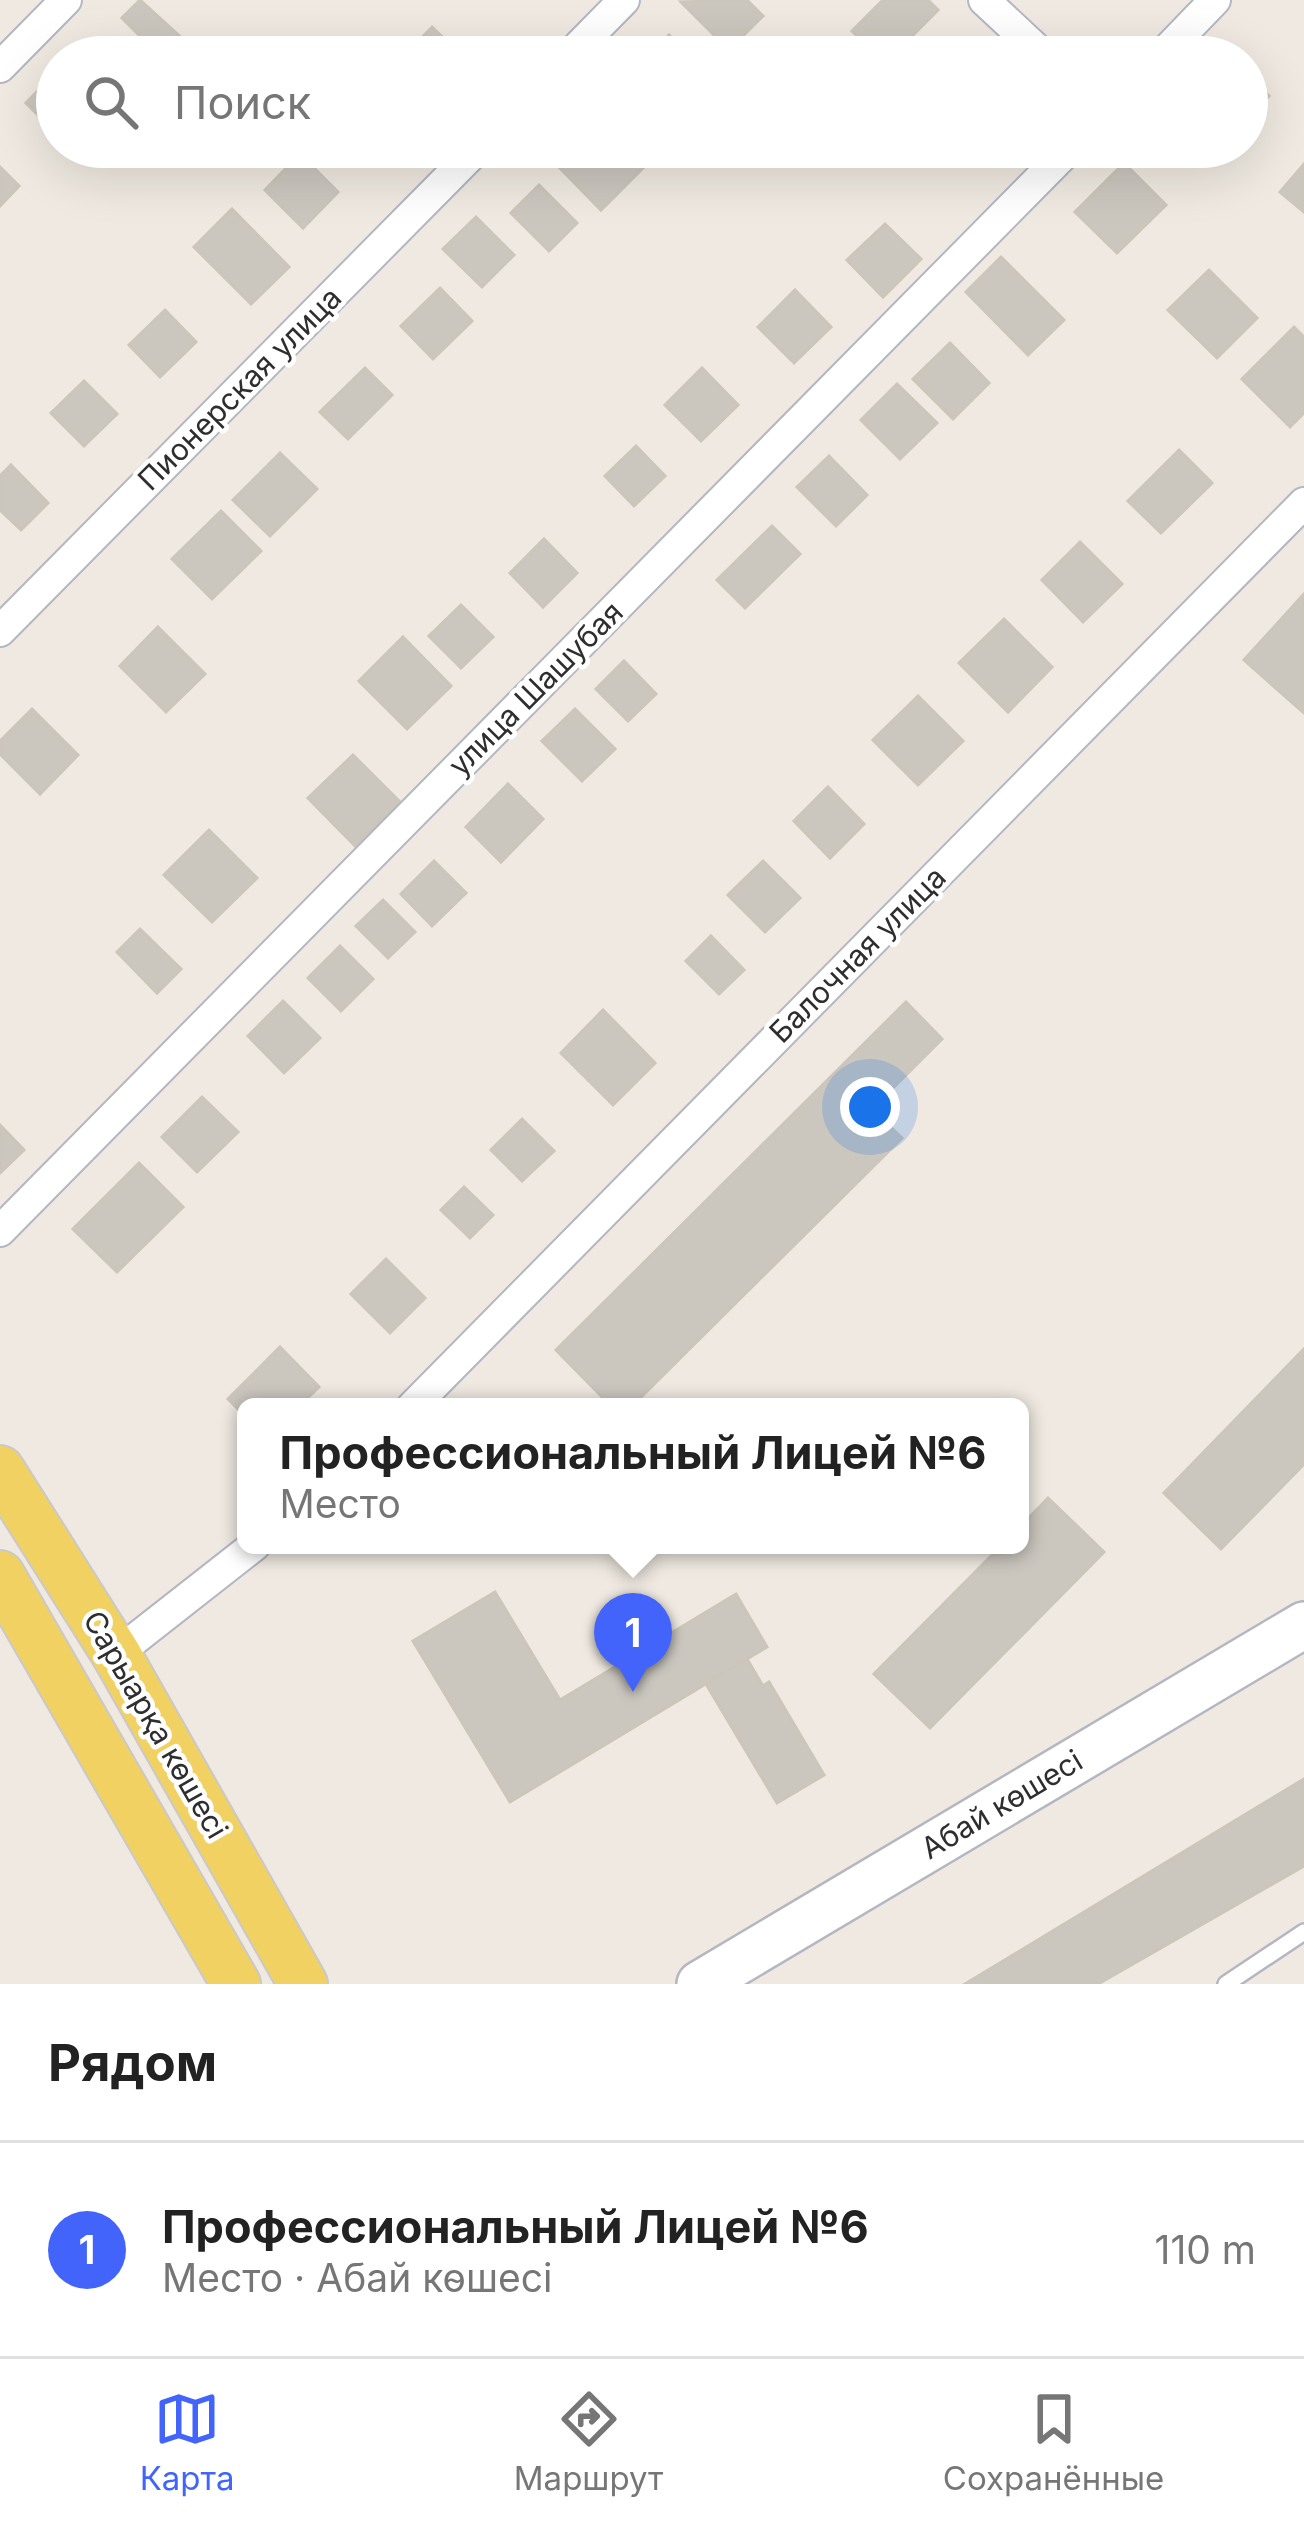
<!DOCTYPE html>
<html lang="ru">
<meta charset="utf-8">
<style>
:root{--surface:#fff;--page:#f2f2f2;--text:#222;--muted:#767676;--line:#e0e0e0;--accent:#4264fb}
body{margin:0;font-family:Inter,sans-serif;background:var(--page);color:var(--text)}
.you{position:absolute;left:870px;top:1107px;width:42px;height:42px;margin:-30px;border:9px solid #fff;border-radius:50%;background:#1a73e8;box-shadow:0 0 0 18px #1a73e833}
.badge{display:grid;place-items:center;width:78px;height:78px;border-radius:50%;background:var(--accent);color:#fff;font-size:39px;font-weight:700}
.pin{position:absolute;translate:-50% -99px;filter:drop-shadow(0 3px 6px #0008)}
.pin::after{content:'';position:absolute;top:63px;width:42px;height:36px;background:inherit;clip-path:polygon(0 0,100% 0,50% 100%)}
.popup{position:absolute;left:237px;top:1398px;width:792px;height:156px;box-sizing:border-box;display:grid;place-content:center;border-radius:18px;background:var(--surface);filter:drop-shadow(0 3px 9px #0005);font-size:39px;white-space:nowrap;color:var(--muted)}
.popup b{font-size:45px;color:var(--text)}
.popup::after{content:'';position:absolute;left:50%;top:100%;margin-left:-24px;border:24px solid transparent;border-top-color:var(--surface)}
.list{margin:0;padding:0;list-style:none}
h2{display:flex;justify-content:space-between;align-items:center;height:156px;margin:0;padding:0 48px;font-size:51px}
h2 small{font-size:39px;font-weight:400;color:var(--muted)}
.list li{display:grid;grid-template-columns:78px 1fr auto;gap:36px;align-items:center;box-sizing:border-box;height:216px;padding:0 48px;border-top:3px solid var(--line)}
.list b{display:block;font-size:45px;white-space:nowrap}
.list p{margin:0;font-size:39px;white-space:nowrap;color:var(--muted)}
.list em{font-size:39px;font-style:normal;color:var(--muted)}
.icon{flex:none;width:66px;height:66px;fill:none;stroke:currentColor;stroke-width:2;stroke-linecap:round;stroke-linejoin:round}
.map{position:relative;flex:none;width:1304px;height:1984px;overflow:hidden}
.search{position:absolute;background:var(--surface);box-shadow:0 12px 48px #0002;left:36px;right:36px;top:36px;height:132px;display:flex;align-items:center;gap:30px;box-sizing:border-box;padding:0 42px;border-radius:66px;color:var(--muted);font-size:45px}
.sheet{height:372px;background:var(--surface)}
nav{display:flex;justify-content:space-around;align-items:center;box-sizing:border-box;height:168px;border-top:3px solid var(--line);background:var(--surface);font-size:33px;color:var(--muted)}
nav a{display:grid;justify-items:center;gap:6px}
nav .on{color:var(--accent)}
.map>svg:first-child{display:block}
</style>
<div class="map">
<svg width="1304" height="1984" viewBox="0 0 1304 1984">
<rect width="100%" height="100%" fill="#efe9e1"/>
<!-- building -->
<g fill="#cbc7bf" stroke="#cbc5ba" stroke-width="3">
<path d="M140,0l45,41 -16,16h-8l-39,-39z"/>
<path d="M747,0l16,16 -34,34 -48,-48z"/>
<path d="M883,0h45l10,10 -47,47h-13l-26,-26z"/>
<path d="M432,27l31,30h-60z"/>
<path d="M669,35l22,22h-44z"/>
<path d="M57,71v63l-31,-31z"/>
<path d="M1247,75l22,21 -22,22z"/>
<path d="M570,147h62l16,16 -47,47 -46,-47z"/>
<path d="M300,154l38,38 -35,36 -38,-38z"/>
<path d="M1124,163l42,42 -49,48 -42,-41z"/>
<path d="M1304,164v48l-24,-20z"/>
<path d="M0,167l19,19 -19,20z"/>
<path d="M539,185l38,38 -28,28 -38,-38z"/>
<path d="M232,209l57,58 -38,37 -57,-57z"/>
<path d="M476,217l38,38 -32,32 -39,-38z"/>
<path d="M885,224l36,35 -38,38 -36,-37z"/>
<path d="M1001,257l63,63 -36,35 -62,-63z"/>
<path d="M1209,270l48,48 -40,40 -49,-48z"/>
<path d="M440,288l32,33 -39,38 -32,-33z"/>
<path d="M795,290l36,37 -37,36 -36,-36z"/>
<path d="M165,310l31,32 -36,35 -31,-32z"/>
<path d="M1294,327l10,10v76l-14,14 -48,-48z"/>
<path d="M950,343l39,40 -36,36 -40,-40z"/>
<path d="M365,368l27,27 -44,44 -28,-27z"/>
<path d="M702,368l36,37 -37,36 -36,-36z"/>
<path d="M84,381l33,33 -33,32 -33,-33z"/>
<path d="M897,384l40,39 -37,36 -39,-39z"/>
<path d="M636,446l29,30 -31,30 -29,-30z"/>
<path d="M1179,450l33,33 -51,50 -33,-32z"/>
<path d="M280,453l37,36 -47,47 -37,-36z"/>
<path d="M829,456l38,39 -31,31 -39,-39z"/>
<path d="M11,465l37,38 -27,27 -21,-20v-34z"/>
<path d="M221,511l40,40 -49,48 -40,-40z"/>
<path d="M772,526l28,28 -55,54 -28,-28z"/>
<path d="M544,539l33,34 -34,34 -33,-34z"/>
<path d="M1080,542l42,42 -39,38 -41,-42z"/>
<path d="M1304,594v119l-60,-53z"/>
<path d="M461,605l32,32 -32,31 -32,-32z"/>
<path d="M1004,619l48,48 -44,45 -49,-49z"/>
<path d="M158,627l47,47 -39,38 -46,-46z"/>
<path d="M403,637l48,49 -44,43 -48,-48z"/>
<path d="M624,661l32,33 -28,27 -32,-32z"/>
<path d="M918,696l45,45 -45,44 -45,-45z"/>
<path d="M32,709l46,46 -38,39 -40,-40v-13z"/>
<path d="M575,709l40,40 -33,32 -40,-40z"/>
<path d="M353,755l47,47 -45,44 -47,-48z"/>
<path d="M508,784l35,35 -42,43 -35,-35z"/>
<path d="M828,787l36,37 -34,34 -36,-37z"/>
<path d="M209,830l48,48 -45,44 -48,-47z"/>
<path d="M434,861l32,32 -34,33 -31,-32z"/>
<path d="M763,861l37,37 -35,34 -37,-37z"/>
<path d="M383,900l32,32 -27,26 -32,-32z"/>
<path d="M140,929l41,40 -24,24 -40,-41z"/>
<path d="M711,936l33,34 -25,24 -33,-33z"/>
<path d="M340,946l33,33 -32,32 -33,-33z"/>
<path d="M283,1001l37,37 -36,35 -36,-37z"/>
<path d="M906,1002l36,37 -70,70 30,29 -271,269h-19l-56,-57z"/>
<path d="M603,1010l52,53 -42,42 -52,-52z"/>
<path d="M202,1097l36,35 -41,40 -35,-35z"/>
<path d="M522,1119l32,32 -32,30 -31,-31z"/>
<path d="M0,1125l24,25 -24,23z"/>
<path d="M139,1163l44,44 -66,65 -44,-43z"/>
<path d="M464,1187l29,28 -23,23 -29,-28z"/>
<path d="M386,1259l39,39 -35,35 -39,-39z"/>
<path d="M280,1347l39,40 -21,20h-52v10l-18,-18z"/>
<path d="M1304,1349v115l-83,85 -57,-56z"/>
<path d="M1048,1498l56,54 -174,176 -56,-54 128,-129h18v-18z"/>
<path d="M495,1592l65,108 176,-106 31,53 -257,155 -97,-161z"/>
<path d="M747,1659l16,27 6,-4 55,93 -47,28 -71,-119z"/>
<path d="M1304,1779v87l-206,118h-133z"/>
</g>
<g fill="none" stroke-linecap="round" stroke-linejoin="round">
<defs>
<path id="lane" d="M1226,1984l78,-52"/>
<g id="street">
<path d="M984,0l61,57"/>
<path d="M568,57l56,-57"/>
<path d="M1160,57l55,-57"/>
<path d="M0,67l66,-67"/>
<path d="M0,631l479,-484"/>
<path d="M0,1231l1071,-1084"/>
<path d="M412,1407l892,-904"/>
<path d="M116,1654l139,-109"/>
</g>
<path id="secondary" d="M700,1984l604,-359"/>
<g id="primary">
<path d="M0,1470l116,184 187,330"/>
<path d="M0,1575l236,409"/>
</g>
</defs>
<!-- lane casing -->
<use href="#lane" stroke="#b4b7c1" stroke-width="20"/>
<!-- street casing -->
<use href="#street" stroke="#b4b7c1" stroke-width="34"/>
<!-- secondary casing -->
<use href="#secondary" stroke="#b4b7c1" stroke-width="50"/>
<!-- primary casing -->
<use href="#primary" stroke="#c9c9c9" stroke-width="52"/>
<!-- lane -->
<use href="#lane" stroke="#fff" stroke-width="15"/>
<!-- street -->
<use href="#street" stroke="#fff" stroke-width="30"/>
<!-- secondary -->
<use href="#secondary" stroke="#fff" stroke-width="45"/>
<!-- primary -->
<use href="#primary" stroke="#f2d163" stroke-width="48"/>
</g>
<g text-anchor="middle" stroke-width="9" stroke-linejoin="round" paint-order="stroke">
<!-- street labels -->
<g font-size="30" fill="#2e2e2e" stroke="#fff">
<text transform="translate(240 389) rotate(-45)" y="10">Пионерская улица</text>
<text transform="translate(536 689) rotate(-45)" y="10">улица Шашубая</text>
<text transform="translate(858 955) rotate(-45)" y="10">Балочная улица</text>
<text transform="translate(155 1725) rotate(60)" y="10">Сарыарқа көшесі</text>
<text transform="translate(1002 1805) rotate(-31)" y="10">Абай көшесі</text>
</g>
</g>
</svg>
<div class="you"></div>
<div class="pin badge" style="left:633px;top:1692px">1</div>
<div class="popup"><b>Профессиональный Лицей №6</b>Место</div>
<div class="search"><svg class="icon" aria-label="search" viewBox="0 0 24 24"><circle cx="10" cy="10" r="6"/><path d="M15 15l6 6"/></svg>Поиск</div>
</div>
<section class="sheet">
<h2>Рядом<small></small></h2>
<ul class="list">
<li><span class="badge">1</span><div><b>Профессиональный Лицей №6</b><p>Место · Абай көшесі</p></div><em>110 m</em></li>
</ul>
</section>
<nav>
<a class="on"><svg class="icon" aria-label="map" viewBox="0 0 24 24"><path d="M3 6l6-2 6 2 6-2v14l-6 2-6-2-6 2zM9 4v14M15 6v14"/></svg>Карта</a>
<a><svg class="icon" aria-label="directions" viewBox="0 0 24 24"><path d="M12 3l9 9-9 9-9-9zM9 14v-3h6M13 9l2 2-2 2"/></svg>Маршрут</a>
<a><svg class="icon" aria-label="saved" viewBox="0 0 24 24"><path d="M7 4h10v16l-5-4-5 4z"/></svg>Сохранённые</a>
</nav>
